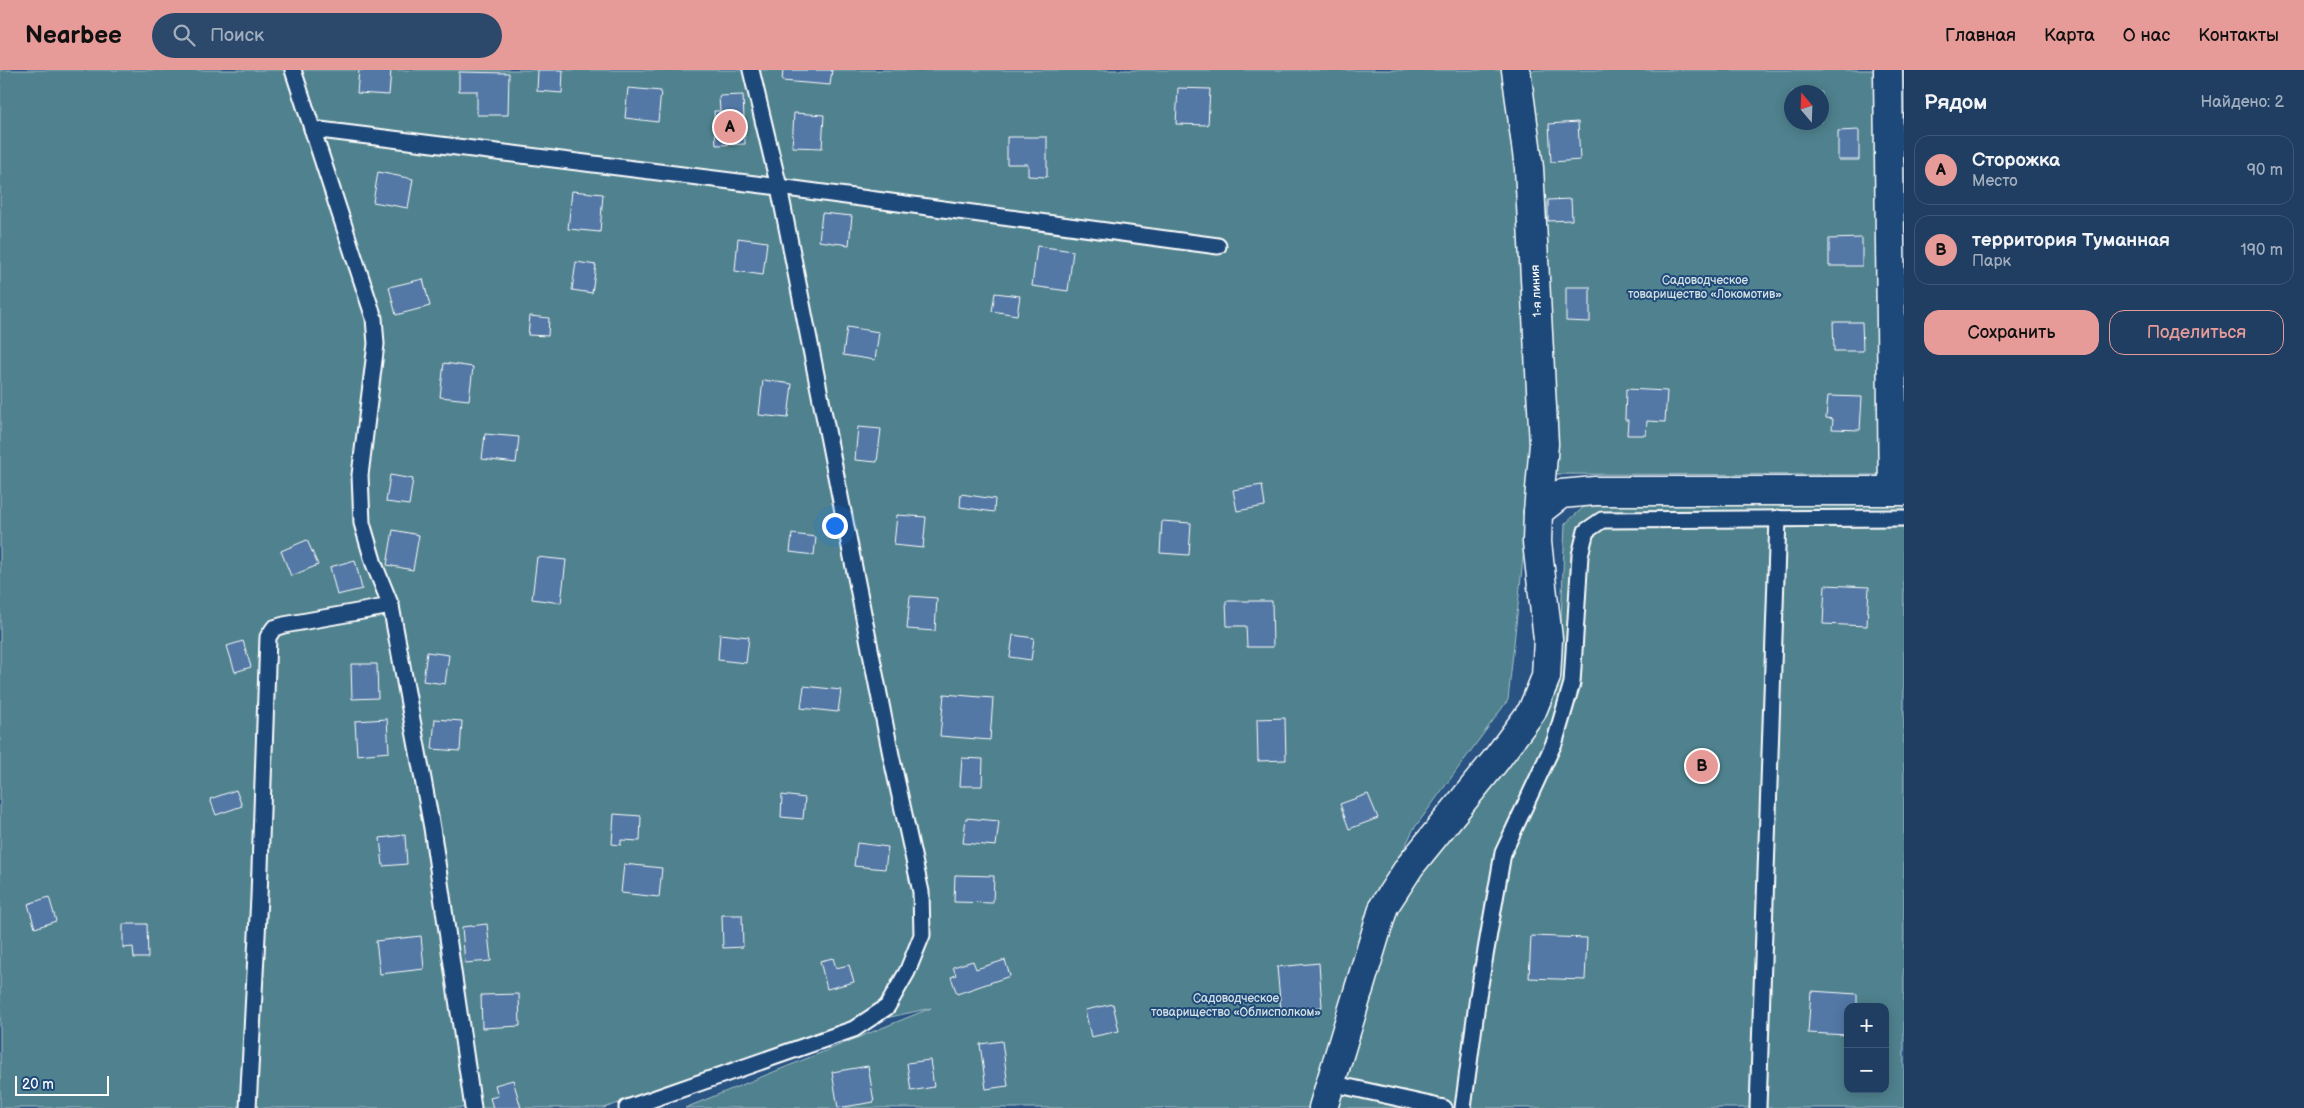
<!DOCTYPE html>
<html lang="ru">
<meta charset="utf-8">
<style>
:root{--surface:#1f3e62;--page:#2c496b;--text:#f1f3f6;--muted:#a1aebe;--line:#3c5777;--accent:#e69b98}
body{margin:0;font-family:"Balsamiq Sans",sans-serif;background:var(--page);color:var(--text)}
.controls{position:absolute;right:15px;bottom:15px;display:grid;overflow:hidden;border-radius:10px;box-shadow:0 2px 12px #0003}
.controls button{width:45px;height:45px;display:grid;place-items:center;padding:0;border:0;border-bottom:1px solid var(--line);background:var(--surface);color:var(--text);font:25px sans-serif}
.compass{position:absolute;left:1784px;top:15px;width:45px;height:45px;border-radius:50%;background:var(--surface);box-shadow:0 2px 12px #0003;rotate:341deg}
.scale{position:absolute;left:15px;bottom:12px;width:94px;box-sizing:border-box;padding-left:5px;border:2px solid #fff;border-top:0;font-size:14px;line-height:18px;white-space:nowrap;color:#fff;-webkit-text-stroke:4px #1f4a7a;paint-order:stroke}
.you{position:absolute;left:834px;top:455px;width:18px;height:18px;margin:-12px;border:4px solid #fff;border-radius:50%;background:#1a73e8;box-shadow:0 0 0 8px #1a73e833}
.badge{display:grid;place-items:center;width:32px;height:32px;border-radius:50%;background:var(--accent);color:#111;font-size:16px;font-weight:700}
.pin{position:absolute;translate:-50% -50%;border:2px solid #fff;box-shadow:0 1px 5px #0006}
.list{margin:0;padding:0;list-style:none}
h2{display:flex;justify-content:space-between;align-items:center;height:65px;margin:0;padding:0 20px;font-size:21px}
h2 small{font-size:16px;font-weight:400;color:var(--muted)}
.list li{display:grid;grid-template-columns:32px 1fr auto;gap:15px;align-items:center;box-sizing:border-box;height:70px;margin:0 10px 10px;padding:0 10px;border:1px solid var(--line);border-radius:15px}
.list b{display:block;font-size:19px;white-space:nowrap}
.list p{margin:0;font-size:16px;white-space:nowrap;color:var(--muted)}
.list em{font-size:16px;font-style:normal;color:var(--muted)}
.actions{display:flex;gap:10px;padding:15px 20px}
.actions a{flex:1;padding:11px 0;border:1px solid var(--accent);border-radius:15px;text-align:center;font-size:18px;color:var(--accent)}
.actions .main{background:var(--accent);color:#111}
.icon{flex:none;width:28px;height:28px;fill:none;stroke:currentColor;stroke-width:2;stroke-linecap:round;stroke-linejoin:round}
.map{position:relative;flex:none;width:1904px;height:1038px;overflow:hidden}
header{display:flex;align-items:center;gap:30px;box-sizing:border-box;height:70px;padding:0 25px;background:var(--accent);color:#111}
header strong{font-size:24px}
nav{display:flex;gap:28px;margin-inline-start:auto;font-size:18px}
.search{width:350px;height:45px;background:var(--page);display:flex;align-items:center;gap:12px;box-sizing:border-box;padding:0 18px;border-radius:28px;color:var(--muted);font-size:19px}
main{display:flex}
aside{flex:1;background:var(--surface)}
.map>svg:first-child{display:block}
</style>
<header>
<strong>Nearbee</strong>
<div class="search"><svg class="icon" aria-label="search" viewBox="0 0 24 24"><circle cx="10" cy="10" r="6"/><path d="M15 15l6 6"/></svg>Поиск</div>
<nav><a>Главная</a><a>Карта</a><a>О нас</a><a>Контакты</a></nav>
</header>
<main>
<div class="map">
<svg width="1904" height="1038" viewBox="0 0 1904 1038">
<rect width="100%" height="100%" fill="#295383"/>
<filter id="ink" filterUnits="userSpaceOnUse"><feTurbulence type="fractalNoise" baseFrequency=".02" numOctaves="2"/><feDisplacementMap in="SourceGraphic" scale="10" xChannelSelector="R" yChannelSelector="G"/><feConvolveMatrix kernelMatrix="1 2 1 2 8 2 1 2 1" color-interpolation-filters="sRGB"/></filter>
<g filter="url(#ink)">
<!-- green -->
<g fill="#4f828e" stroke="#a7c0c6" fill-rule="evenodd">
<path d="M0,0h1904v405l-372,-1 -24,226 -95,130 -46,97 -53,181h-629l246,-100 -90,20 -237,80h-604zM1792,22h30v30h-30z"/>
<path d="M1904,431v607h-575l55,-183 57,-82 117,-153 7,-166 20,-18zM1848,937h37v82h-37z"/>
</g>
<!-- building -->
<g fill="#5278a6" stroke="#fff">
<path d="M359,0h32l-2,25 -32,-2z"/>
<path d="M538,0h25l-1,23 -25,-2z"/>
<path d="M783,0h49l-2,15 -48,-4z"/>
<path d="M459,2l50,1 -1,42h-31v-24h-18z"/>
<path d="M628,18l33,3 -3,31 -33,-4z"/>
<path d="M1178,18l32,1 -2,36 -32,-1z"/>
<path d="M743,25l2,49 -29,1 -2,-34h6l-1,-15z"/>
<path d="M794,43l30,2 -2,33 -30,-1z"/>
<path d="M1578,52l2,38 -29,2 -2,-38z"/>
<path d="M1859,60v30h-21v-29z"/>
<path d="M1007,67h40v40l-19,-1v-12h-21z"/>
<path d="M378,102l35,7 -5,29 -35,-6z"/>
<path d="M572,121l31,3 -3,38 -32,-3z"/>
<path d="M1571,129l1,21 -24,1v-21z"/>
<path d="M822,143l30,3 -3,29 -30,-4z"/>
<path d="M738,168l29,4 -4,33 -28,-4z"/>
<path d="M1862,168v28h-33v-27z"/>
<path d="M1037,176l36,5 -5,40 -36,-5z"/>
<path d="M576,192l20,3 -4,28 -20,-3z"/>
<path d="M423,209l7,27 -34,9 -7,-28z"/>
<path d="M1566,217h24v35l-24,-1z"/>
<path d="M995,223l25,3 -3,19 -25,-4z"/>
<path d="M530,246l19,2 -1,18 -20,-1z"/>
<path d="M1833,252h29l1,29h-29z"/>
<path d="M847,257l32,5 -4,28 -32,-5z"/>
<path d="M444,293l29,4 -4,33 -29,-3z"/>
<path d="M763,310l29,4 -4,34 -29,-3z"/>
<path d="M1626,319l41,2 -2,31 -18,-1 -1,14h-19l1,-15h-3z"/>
<path d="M1828,326l34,1 -2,33 -28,-1 1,-10 -7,-1z"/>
<path d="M858,357l23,2 -4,33 -22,-2z"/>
<path d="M485,364l34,3 -3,26 -34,-4z"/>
<path d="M390,405l23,4 -4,26 -23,-3z"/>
<path d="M1262,415l3,21 -28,5 -4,-21z"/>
<path d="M961,424l34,5 -1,13 -34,-5z"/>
<path d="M897,445l29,2 -3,31 -29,-3z"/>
<path d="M1162,451l29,2 -2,32 -29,-2z"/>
<path d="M393,460l26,5 -6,35 -26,-5z"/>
<path d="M792,464l24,3 -2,18 -24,-3z"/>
<path d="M307,470l11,25 -27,11 -10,-25z"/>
<path d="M537,487l29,3 -5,43 -29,-4z"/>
<path d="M355,490l7,29 -25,6 -7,-28z"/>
<path d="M1825,515l44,2 -2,39 -44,-2z"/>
<path d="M910,526l27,2 -2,33 -28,-2z"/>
<path d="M1226,531h46l1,46h-26l-1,-21h-19z"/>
<path d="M720,564l29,3 -3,26 -28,-3z"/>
<path d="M1013,565l21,3 -3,22 -21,-3z"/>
<path d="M243,571l8,26 -16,5 -8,-26z"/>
<path d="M427,582l22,3 -4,29 -22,-3z"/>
<path d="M351,594h26l1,34 -26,1z"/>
<path d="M804,616l37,4 -3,22 -37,-4z"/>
<path d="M944,624l49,4 -3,42 -50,-4z"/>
<path d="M1285,648l1,42 -28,1 -1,-42z"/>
<path d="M387,649l2,33 -32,3 -2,-34z"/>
<path d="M435,649l27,2 -2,30 -28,-2z"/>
<path d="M962,688l21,1 -1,27h-22z"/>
<path d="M236,720l6,16 -26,9 -6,-16z"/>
<path d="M1368,724l10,24 -29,11 -9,-25z"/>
<path d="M782,725l23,3 -2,21 -22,-2z"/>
<path d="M614,744l27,2 -1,25 -19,-1v5l-9,-1z"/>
<path d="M966,748l33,3 -3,25 -33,-3z"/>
<path d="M405,765l2,29 -24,2 -3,-28z"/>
<path d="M857,773l31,4 -3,22 -31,-3z"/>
<path d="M624,794l38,4 -3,29 -38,-4z"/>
<path d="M955,805l39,1 -1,27 -39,-1z"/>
<path d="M49,827l7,24 -21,7 -7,-24z"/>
<path d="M722,845h20l1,32 -20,1z"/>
<path d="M123,854h24l1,34h-14l-1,-11 -10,1z"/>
<path d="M487,854l4,37 -26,2 -3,-36z"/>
<path d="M421,866l3,33 -44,5 -4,-33z"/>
<path d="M1531,866l56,2 -2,42 -56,-2z"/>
<path d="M833,888l3,10 13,-3 5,17 -27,7 -7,-28z"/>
<path d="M1005,890l5,16 -53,18 -6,-17 5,-2 -3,-8 20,-6 3,8z"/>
<path d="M1319,893l3,44 -41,4 -4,-44z"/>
<path d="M1811,921l46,3v13h-9v28l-40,-2z"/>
<path d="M519,924l1,32 -38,2 -1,-33z"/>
<path d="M1113,934l6,27 -28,6 -6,-27z"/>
<path d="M1002,971l6,45 -22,3 -6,-45z"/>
<path d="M930,990l4,27 -23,4 -4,-28z"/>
<path d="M868,996l6,36 -36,6 -6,-36z"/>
<path d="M513,1010l8,28h-28l-3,-10 8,-2 -3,-11z"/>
</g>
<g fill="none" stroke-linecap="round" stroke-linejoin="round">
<defs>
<g id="lane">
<path d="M293,0l81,248 2,26 -16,131 2,48 12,41 17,42 41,222 41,280"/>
<path d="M312,59l467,58 439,59"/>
<path d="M1330,1013l114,25"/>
<path d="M248,1038l11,-211 9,-260 6,-9 10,-3 107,-19"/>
<path d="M627,1038l227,-79 33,-22 20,-35 15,-37 -1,-43 -30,-137 -112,-568 -28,-117"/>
<path d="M1463,1038l15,-112 25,-143 52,-112 17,-58 8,-128 6,-24 16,-11 302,-2"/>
<path d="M1758,1038l20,-590"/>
</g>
<g id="street">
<path d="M1516,0l13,98 15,276 -6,68"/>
<path d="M1888,0l5,421"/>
<path d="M1323,1038l61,-202 26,-40 85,-105 37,-50 14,-34 2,-38 -11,-97 1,-30 23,-18 34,-3h309"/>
</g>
</defs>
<!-- lane casing -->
<use href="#lane" stroke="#fff" stroke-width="19"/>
<!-- street casing -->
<use href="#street" stroke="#fff" stroke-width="31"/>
<!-- lane -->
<use href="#lane" stroke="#1f4a7a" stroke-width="15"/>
<!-- street -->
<use href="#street" stroke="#1f4a7a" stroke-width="28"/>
</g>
</g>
<g text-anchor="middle" stroke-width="4" stroke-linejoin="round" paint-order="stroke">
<!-- park labels -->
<g font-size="12" fill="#d3e0e3" stroke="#1f4a7a">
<text x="1705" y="214">Садоводческое<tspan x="1705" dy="14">товарищество «Локомотив»</tspan></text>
<text x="1236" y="932">Садоводческое<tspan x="1236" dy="14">товарищество «Облисполком»</tspan></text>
</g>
<!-- street labels -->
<g font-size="12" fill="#fff" stroke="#1f4a7a">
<text transform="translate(1536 221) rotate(-93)" y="4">1-я линия</text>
</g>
</g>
</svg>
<div class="controls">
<button>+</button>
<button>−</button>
</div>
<svg class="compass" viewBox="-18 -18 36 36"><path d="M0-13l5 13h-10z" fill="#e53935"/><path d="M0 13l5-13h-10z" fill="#a1aebe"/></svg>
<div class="scale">20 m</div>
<div class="you"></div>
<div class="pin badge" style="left:730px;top:57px">A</div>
<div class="pin badge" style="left:1702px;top:696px">B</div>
</div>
<aside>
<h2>Рядом<small>Найдено: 2</small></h2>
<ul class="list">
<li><span class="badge">A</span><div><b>Сторожка</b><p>Место</p></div><em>90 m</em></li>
<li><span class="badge">B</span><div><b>территория Туманная</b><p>Парк</p></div><em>190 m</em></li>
</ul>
<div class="actions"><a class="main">Сохранить</a><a>Поделиться</a></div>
</aside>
</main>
